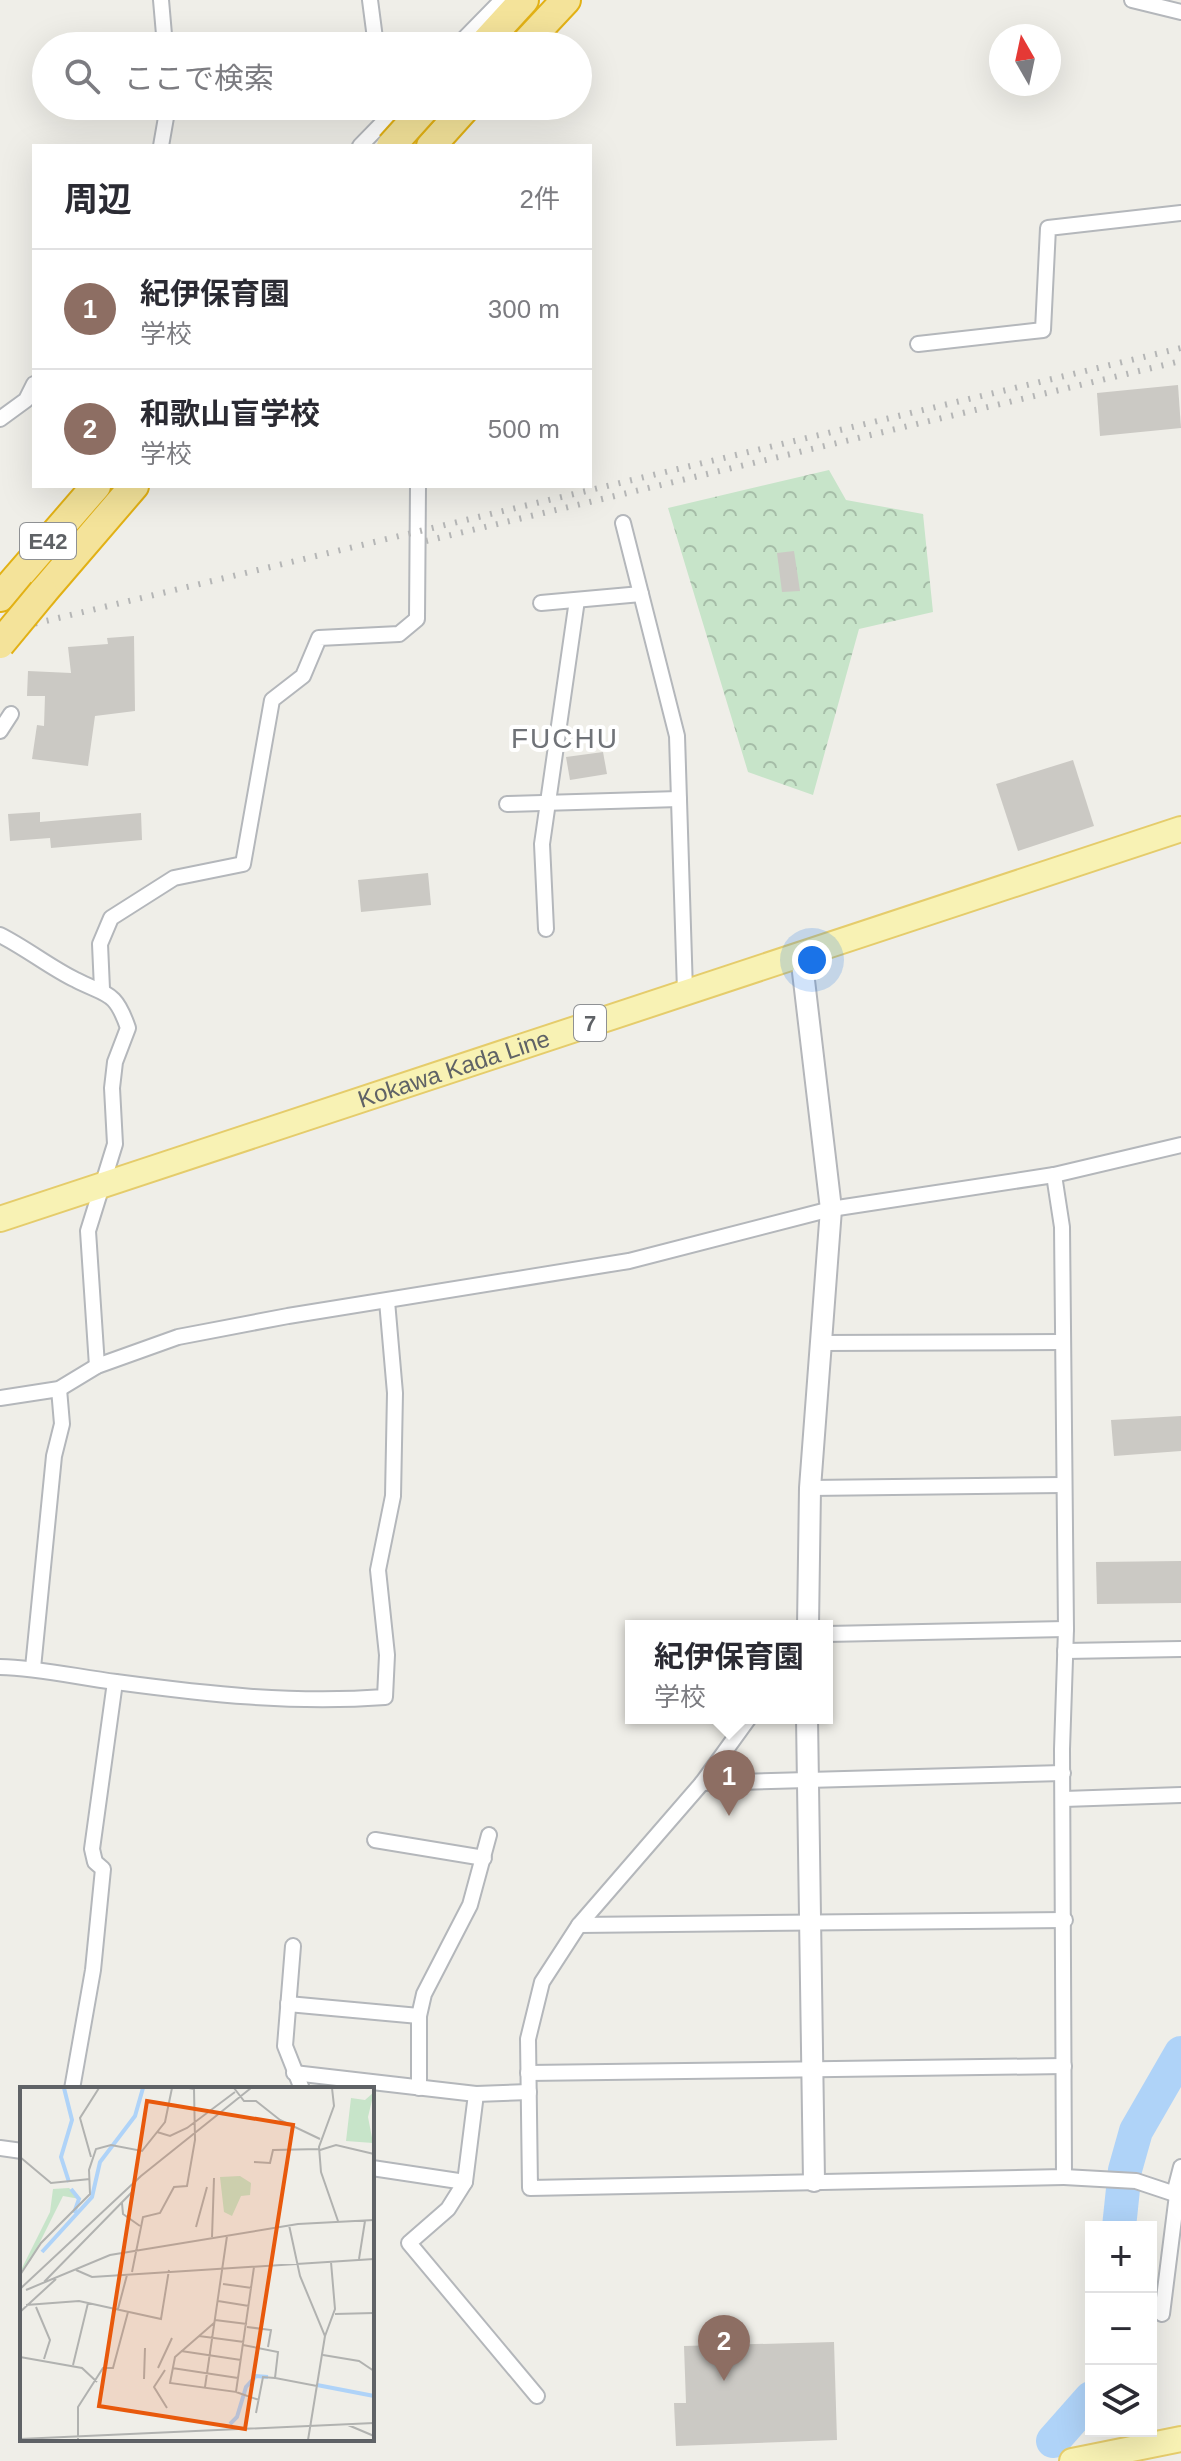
<!DOCTYPE html>
<html lang="ja">
<meta charset="utf-8">
<style>
:root{--surface:#fff;--page:#f7f7f7;--text:#2b2b33;--muted:#7c7c81;--line:#e1e1e2;--accent:#da5943}
body{margin:0;font-family:Helvetica,"Noto Sans JP",sans-serif;background:var(--page);color:var(--text)}
.controls{position:absolute;right:24px;bottom:24px;display:grid;overflow:hidden;border-radius:0px;box-shadow:0 8px 32px #0002}
.controls button{width:72px;height:72px;display:grid;place-items:center;padding:0;border:0;border-bottom:2px solid var(--line);background:var(--surface);color:var(--text);font:40px sans-serif}
.compass{position:absolute;left:989px;top:24px;width:72px;height:72px;border-radius:50%;background:var(--surface);box-shadow:0 8px 32px #0002;rotate:351deg}
.you{position:absolute;left:812px;top:960px;width:28px;height:28px;margin:-20px;border:6px solid #fff;border-radius:50%;background:#1a73e8;box-shadow:0 0 0 12px #1a73e833}
.badge{display:grid;place-items:center;width:52px;height:52px;border-radius:50%;background:var(--accent);color:#fff;font-size:26px;font-weight:700}
.pin{position:absolute;translate:-50% -66px;filter:drop-shadow(0 2px 4px #0008)}
.pin::after{content:'';position:absolute;top:42px;width:28px;height:24px;background:inherit;clip-path:polygon(0 0,100% 0,50% 100%)}
.popup{position:absolute;left:625px;top:1620px;width:208px;height:104px;box-sizing:border-box;display:grid;place-content:center;border-radius:0px;background:var(--surface);filter:drop-shadow(0 2px 6px #0005);font-size:26px;white-space:nowrap;color:var(--muted)}
.popup b{font-size:30px;color:var(--text)}
.popup::after{content:'';position:absolute;left:50%;top:100%;margin-left:-16px;border:16px solid transparent;border-top-color:var(--surface)}
.list{margin:0;padding:0;list-style:none}
h2{display:flex;justify-content:space-between;align-items:center;height:104px;margin:0;padding:0 32px;font-size:34px}
h2 small{font-size:26px;font-weight:400;color:var(--muted)}
.list li{display:grid;grid-template-columns:52px 1fr auto;gap:24px;align-items:center;box-sizing:border-box;height:120px;padding:0 32px;border-top:2px solid var(--line)}
.list b{display:block;font-size:30px;white-space:nowrap}
.list p{margin:0;font-size:26px;white-space:nowrap;color:var(--muted)}
.list em{font-size:26px;font-style:normal;color:var(--muted)}
.icon{flex:none;width:44px;height:44px;fill:none;stroke:currentColor;stroke-width:2;stroke-linecap:round;stroke-linejoin:round}
.map{position:relative;flex:none;width:1181px;height:2461px;overflow:hidden}
.search{position:absolute;background:var(--surface);box-shadow:0 8px 32px #0002;left:32px;top:32px;width:560px;height:88px;display:flex;align-items:center;gap:20px;box-sizing:border-box;padding:0 28px;border-radius:44px;color:var(--muted);font-size:30px}
.panel{position:absolute;background:var(--surface);box-shadow:0 8px 32px #0002;left:32px;top:144px;width:560px;height:344px;border-radius:0px}
.map>svg:first-child{display:block}
</style>
<div class="map">
<svg width="1181" height="2461" viewBox="0 0 1181 2461">
<defs>
<pattern id="forest-crowns" width="20" height="18" patternUnits="userSpaceOnUse" patternTransform="scale(2)"><rect width="20" height="18" fill="#c7e4c9"/><path d="M2 6a3 3 0 1 1 6 0M12 15a3 3 0 1 1 6 0" fill="none" stroke="#a5bca7"/></pattern>
</defs>
<rect width="100%" height="100%" fill="#efeee8"/>
<!-- forest -->
<path fill="url(#forest-crowns)" d="M829,470l17,30 77,14 10,98 -74,17 -46,166 -65,-23 -80,-264z"/>
<g fill="none" stroke-linecap="round" stroke-linejoin="round">
<!-- river -->
<g stroke="#afd3f8" stroke-width="34">
<path d="M1119,2227l6,-57 11,-39 45,-78"/>
<path d="M1053,2441l38,-43"/>
</g>
</g>
<!-- building -->
<g fill="#cbc9c4">
<path d="M1178,385l3,43 -81,8 -3,-43z"/>
<path d="M794,551l6,40 -18,1 -5,-39z"/>
<path d="M134,636l1,75 -40,5 -7,50 -56,-7 5,-34 7,1 1,-30h-18l1,-25 43,2 -3,-26 40,-3 -1,-6z"/>
<path d="M603,752l4,22 -37,6 -4,-23z"/>
<path d="M1073,760l21,66 -76,25 -22,-67z"/>
<path d="M40,812v10l101,-9 1,27 -91,8 -1,-10 -40,3 -2,-27z"/>
<path d="M428,873l3,32 -70,7 -3,-32z"/>
<path d="M1181,1416v35l-67,5 -3,-36z"/>
<path d="M1181,1561v42l-84,1 -1,-42z"/>
<path d="M834,2342l3,98 -161,6 -2,-43h12l-2,-57z"/>
</g>
<g fill="none" stroke-linecap="round" stroke-linejoin="round">
<defs>
<g id="street">
<path d="M161,0l4,46"/>
<path d="M370,0l6,46"/>
<path d="M1132,0l49,12"/>
<path d="M457,46l45,-46"/>
<path d="M161,146l7,-40"/>
<path d="M360,146l39,-40"/>
<path d="M918,344l125,-14 5,-102 133,-15"/>
<path d="M0,419l26,-19 8,-16"/>
<path d="M623,523l54,213 8,255"/>
<path d="M541,603l100,-9"/>
<path d="M0,731l11,-17"/>
<path d="M507,804l172,-5"/>
<path d="M546,929l-4,-85 35,-244"/>
<path d="M0,935c26,13 51,33 76,45 31,16 39,10 52,48l-13,34 -3,26 3,56 -27,87 9,135"/>
<path d="M102,989l-2,-45 11,-26 63,-40 69,-14 29,-164 31,-24 16,-38 80,-4 18,-15 1,-133"/>
<path d="M822,1343l239,-1"/>
<path d="M0,1398l59,-9 38,-23 81,-29 110,-21 341,-55 202,-52 223,-34 127,-30"/>
<path d="M810,1488l253,-3"/>
<path d="M827,1634l239,-5"/>
<path d="M1065,1651l116,-2"/>
<path d="M0,1667c39,1 77,10 116,15 90,12 177,22 269,15l2,-42 -9,-85 15,-74 2,-103 -8,-92"/>
<path d="M33,1668l21,-212 8,-32 -3,-35"/>
<path d="M749,1718l-47,65 -123,142 -37,57 -14,57 2,149 534,-11 -2,-428 4,-120 -4,-402 -8,-52"/>
<path d="M702,1783l361,-10"/>
<path d="M1064,1799l117,-4"/>
<path d="M375,1840l109,18"/>
<path d="M579,1925l486,-5"/>
<path d="M293,1946l-8,100 17,43"/>
<path d="M288,2004l131,12"/>
<path d="M294,2073l182,21 53,-2"/>
<path d="M528,2073l536,-7"/>
<path d="M419,2088v-72l5,-22 46,-89 19,-70"/>
<path d="M72,2089l21,-119 10,-101 -8,-7 -3,-13 23,-167"/>
<path d="M476,2094l-11,88 -17,27 -39,34 128,153"/>
<path d="M0,2148l22,3"/>
<path d="M372,2168l93,14"/>
<path d="M1064,2177l72,4 45,15"/>
<path d="M1174,2194l7,-27"/>
<path d="M1162,2314l15,-119"/>
</g>
<g id="secondary">
<path d="M801,955l30,254 -21,279 -2,138"/>
<path d="M807,1718l7,463"/>
</g>
<g id="primary">
<path id="s1" d="M0,1219l1181,-390"/>
<path d="M1072,2461l109,-22"/>
</g>
<g id="highway">
<path d="M482,46l42,-46"/>
<path d="M523,46l43,-46"/>
<path d="M431,146l36,-40"/>
<path d="M43,592l91,-106"/>
<path d="M0,597l96,-111"/>
</g>
</defs>
<!-- street casing -->
<use href="#street" stroke="#b4b7bb" stroke-width="18"/>
<!-- secondary casing -->
<use href="#secondary" stroke="#b4b6ba" stroke-width="24"/>
<!-- primary casing -->
<use href="#primary" stroke="#e5cc6b" stroke-width="28"/>
<!-- highway casing -->
<use href="#highway" stroke="#e2b115" stroke-width="32"/>
<!-- street -->
<use href="#street" stroke="#fff" stroke-width="14"/>
<!-- secondary -->
<use href="#secondary" stroke="#fff" stroke-width="20"/>
<!-- primary -->
<use href="#primary" stroke="#f8f2b4" stroke-width="24"/>
<!-- highway -->
<use href="#highway" stroke="#f4e39a" stroke-width="28"/>
<!-- rail -->
<g stroke="#b5b6b6" stroke-width="6" stroke-dasharray="2 10" stroke-linecap="butt">
<path d="M426,541l755,-180"/>
<path d="M0,632l1181,-284"/>
</g>
<defs>
<g id="highway-bridge">
<path d="M391,146l36,-40"/>
<path d="M0,644l43,-52"/>
</g>
</defs>
<!-- highway-bridge casing -->
<use href="#highway-bridge" stroke="#e2b115" stroke-width="32" stroke-linecap="butt"/>
<!-- highway-bridge -->
<use href="#highway-bridge" stroke="#f4e39a" stroke-width="28"/>
</g>
<g text-anchor="middle" stroke-width="8" stroke-linejoin="round" paint-order="stroke">
<!-- shield labels -->
<g fill="#fff" stroke="#8f9194" stroke-width="2">
<rect x="20" y="523" width="56" height="36" rx="6"/>
<rect x="574" y="1005" width="32" height="36" rx="6"/>
</g>
<g font-size="22" font-weight="bold" fill="#5f6266">
<text x="48" y="549">E42</text>
<text x="590" y="1031">7</text>
</g>
<!-- street labels -->
<g font-size="24" fill="#5f6266" stroke="#fff">
<text dy="8" stroke="none"><textPath href="#s1" startOffset="478">Kokawa Kada Line</textPath></text>
</g>
<!-- quarter labels -->
<g font-size="28" letter-spacing="2" fill="#707378" stroke="#fff">
<text x="565" y="748">FUCHU</text>
</g>
</g>
<!-- overview -->
<g transform="translate(20 2087)">
<rect width="354" height="354" fill="#efeee8"/>
<path d="M354,5l-6,25 5,26 -27,-2 5,-43 14,2zM220,89l11,7 -1,12 -9,1 -9,20 -8,-4 -4,-35zM33,102l16,-1 11,11 -17,-3 -32,64 -11,12 30,-60z" fill="#c7e4c9"/>
<path fill="none" stroke="#afd3f8" stroke-width="4" d="M44,1l8,32 -11,37 8,25M51,102l8,10 -5,14M22,165l50,-55 8,-35 35,-46 8,-28M297,298l57,11M210,337l7,-7 9,-30 10,-11 12,1"/>
<path fill="none" stroke="#b1b2b0" stroke-width="2" d="M214,1l10,13h12l24,19 40,19M312,1l2,18 -15,41 2,25 17,49M137,45l13,4 17,-8 48,-36M300,63l16,-5 38,9M0,70l31,26 39,-4M71,70l-11,-39 19,-30M234,75l16,1 3,-13 47,-1M102,116l1,11 17,12M269,138l11,51 25,60 -17,104M176,140l11,-40M192,150l2,-59M339,172l6,-38M56,183l16,7 282,-18M112,185l11,-55 17,-4 14,-26 13,-1 8,-46 -1,-51 -5,-1M0,188l21,-32 49,-49 -1,-24 7,-21 15,-4 31,6 23,-29 7,-34M24,195l90,-92M203,197l29,4M0,202l121,-113 110,-88M6,203l84,-35 188,-31 76,-4M198,214l31,5M6,218l53,-4 82,18 8,-49M16,220l14,33 -6,19M98,222l9,-34M0,225l36,-33M315,227l39,-1M195,233l32,4M194,236l-39,34 -5,26 66,9 18,-125M227,240l24,3 -3,17M179,249l45,6M305,249l10,-27 -4,-47M223,258l35,7 -3,26 42,8M161,264l60,9M303,268l36,6 15,10M0,270l62,11 15,14M53,278l15,-62M138,281l14,-30M152,281l66,10M145,283l-11,17 13,21M124,292l1,-31M185,300l22,-151M216,305l23,8M236,326l7,-36 12,1M328,338l26,11M0,352l354,-16M58,353v-33l25,-39h10l15,-56"/>
<path fill="#e8590c" fill-opacity="0.15" stroke="#e8590c" stroke-width="4" d="M127,14l146,24 -48,304 -146,-23z"/>
<rect width="354" height="354" fill="none" stroke="#5f6266" stroke-width="4"/>
</g>
</svg>
<div class="controls">
<button>+</button>
<button>−</button>
<button><svg class="icon" aria-label="layers" viewBox="0 0 24 24"><path d="M12 4l9 5-9 5-9-5zM3 14l9 5 9-5"/></svg></button>
</div>
<svg class="compass" viewBox="-18 -18 36 36"><path d="M0-13l5 13h-10z" fill="#e53935"/><path d="M0 13l5-13h-10z" fill="#7c7c81"/></svg>
<div class="you"></div>
<div class="pin badge" style="left:729px;top:1816px;background:#8d6e63">1</div>
<div class="popup"><b>紀伊保育園</b>学校</div>
<div class="pin badge" style="left:724px;top:2381px;background:#8d6e63">2</div>
<div class="search"><svg class="icon" aria-label="search" viewBox="0 0 24 24"><circle cx="10" cy="10" r="6"/><path d="M15 15l6 6"/></svg>ここで検索</div>
<section class="panel">
<h2>周辺<small>2件</small></h2>
<ul class="list">
<li><span class="badge" style="background:#8d6e63">1</span><div><b>紀伊保育園</b><p>学校</p></div><em>300 m</em></li>
<li><span class="badge" style="background:#8d6e63">2</span><div><b>和歌山盲学校</b><p>学校</p></div><em>500 m</em></li>
</ul>
</section>
</div>
